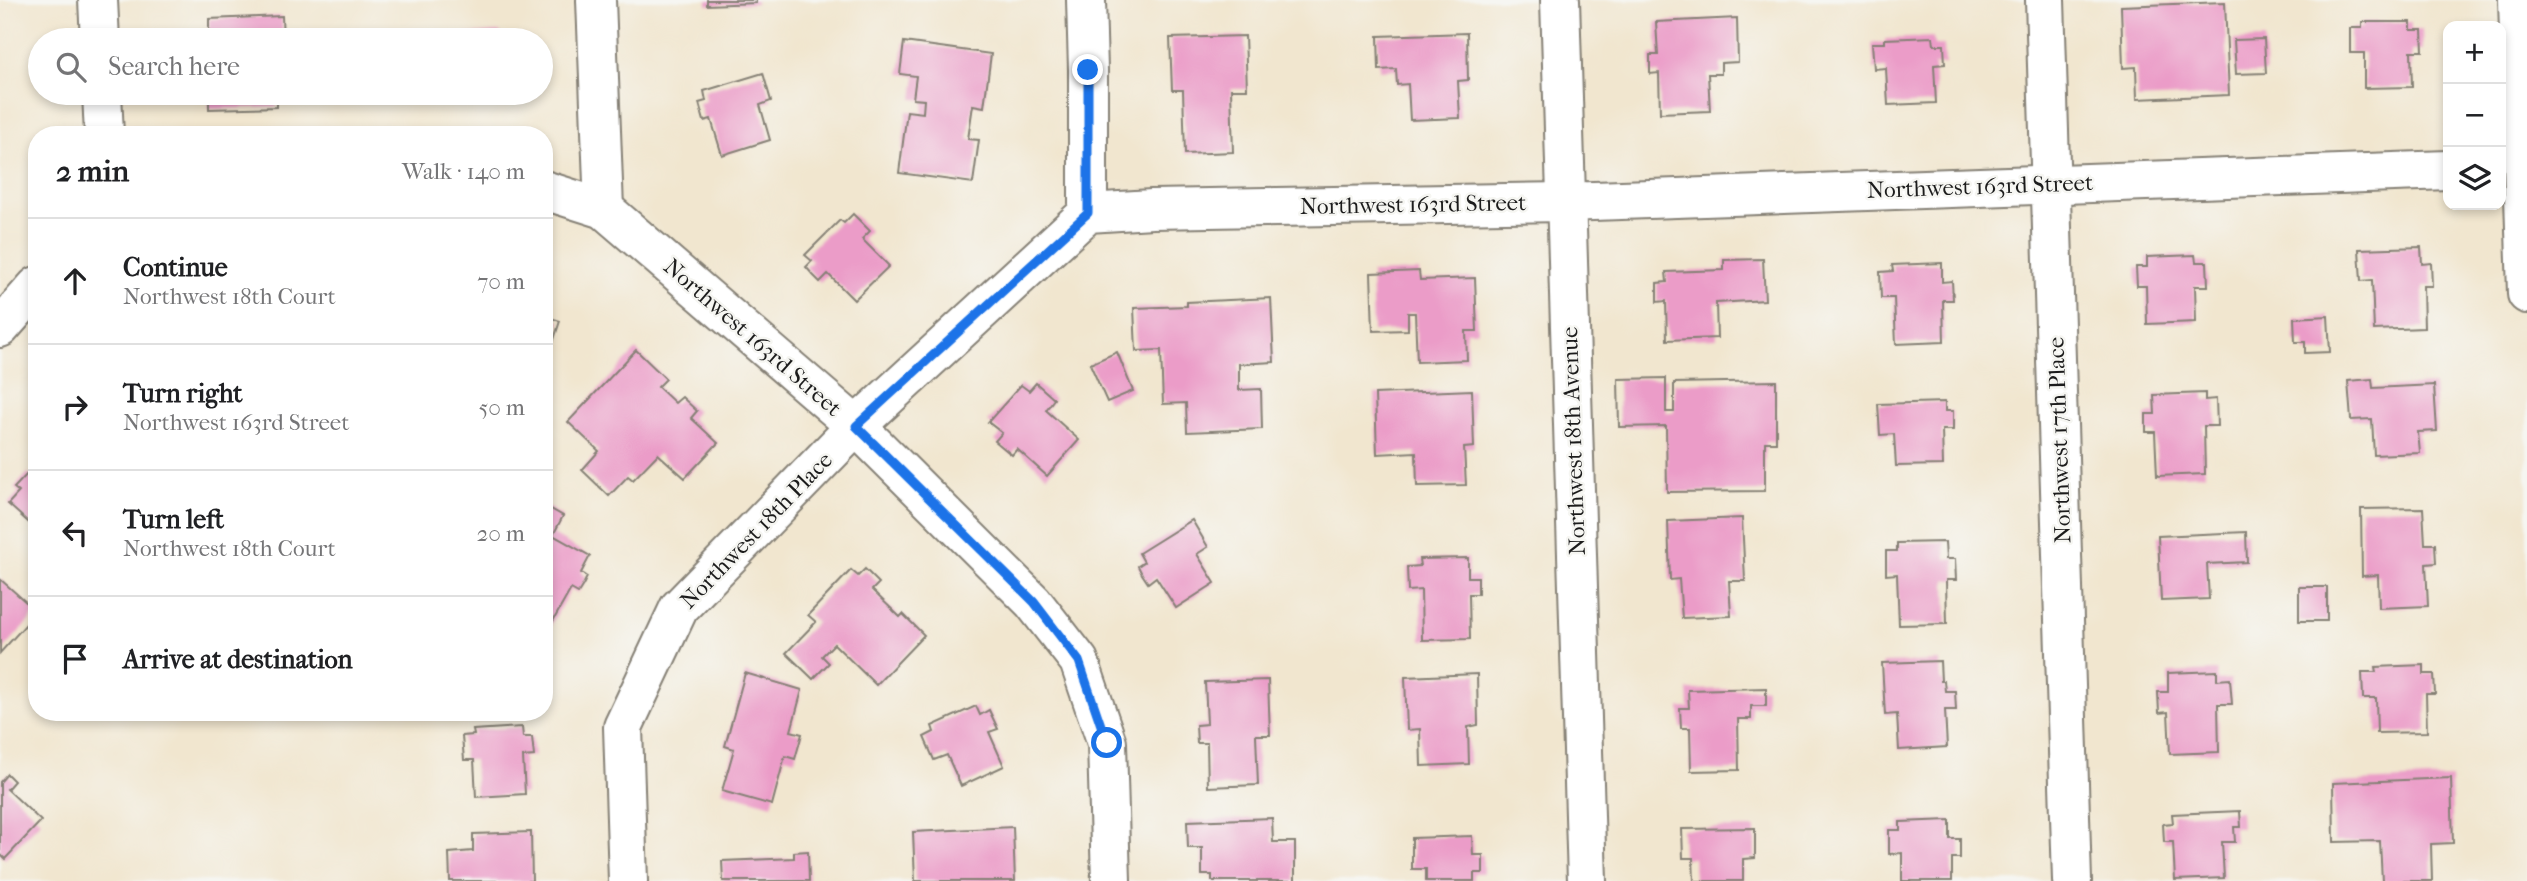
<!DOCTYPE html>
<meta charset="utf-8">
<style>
:root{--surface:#fff;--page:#f6f6f6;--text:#202124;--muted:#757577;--line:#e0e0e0}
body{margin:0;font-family:"IM FELL French Canon",serif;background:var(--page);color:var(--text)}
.controls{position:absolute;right:21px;top:21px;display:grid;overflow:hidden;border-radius:14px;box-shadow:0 4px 10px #0003}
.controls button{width:63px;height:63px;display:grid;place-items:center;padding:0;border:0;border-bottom:2px solid var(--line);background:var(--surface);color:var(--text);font:35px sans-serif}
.stop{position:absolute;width:21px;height:21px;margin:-16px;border:5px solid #1a73e8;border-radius:50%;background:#fff}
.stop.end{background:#1a73e8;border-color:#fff;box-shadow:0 2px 7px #0008}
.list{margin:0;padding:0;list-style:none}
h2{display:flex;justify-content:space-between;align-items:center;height:91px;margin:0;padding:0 28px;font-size:30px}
h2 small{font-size:23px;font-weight:400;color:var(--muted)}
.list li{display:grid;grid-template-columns:46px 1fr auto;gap:21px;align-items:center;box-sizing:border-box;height:126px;padding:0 28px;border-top:2px solid var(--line)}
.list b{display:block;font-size:26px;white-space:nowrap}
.list p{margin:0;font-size:23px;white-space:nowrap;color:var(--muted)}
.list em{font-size:23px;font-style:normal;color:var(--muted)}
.icon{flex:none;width:38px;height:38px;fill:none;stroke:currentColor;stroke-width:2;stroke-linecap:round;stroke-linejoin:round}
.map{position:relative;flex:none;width:2527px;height:881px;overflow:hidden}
.search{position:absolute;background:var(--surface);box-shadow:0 4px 10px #0003;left:28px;top:28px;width:525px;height:77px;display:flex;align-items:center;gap:18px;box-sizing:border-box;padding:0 24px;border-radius:38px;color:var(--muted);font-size:26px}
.panel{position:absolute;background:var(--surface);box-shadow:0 4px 10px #0003;left:28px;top:126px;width:525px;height:595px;border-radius:28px}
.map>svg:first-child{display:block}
</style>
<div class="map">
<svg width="2527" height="881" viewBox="0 0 2527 881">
<rect width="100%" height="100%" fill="#f6f6f2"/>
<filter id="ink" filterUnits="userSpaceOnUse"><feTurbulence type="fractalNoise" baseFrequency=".0143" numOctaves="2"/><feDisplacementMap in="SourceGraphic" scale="14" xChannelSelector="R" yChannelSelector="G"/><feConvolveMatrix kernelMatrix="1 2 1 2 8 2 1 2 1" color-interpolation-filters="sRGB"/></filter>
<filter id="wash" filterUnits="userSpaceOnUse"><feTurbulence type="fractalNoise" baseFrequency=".00686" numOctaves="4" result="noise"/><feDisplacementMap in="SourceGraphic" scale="28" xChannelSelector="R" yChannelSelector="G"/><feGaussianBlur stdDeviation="1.57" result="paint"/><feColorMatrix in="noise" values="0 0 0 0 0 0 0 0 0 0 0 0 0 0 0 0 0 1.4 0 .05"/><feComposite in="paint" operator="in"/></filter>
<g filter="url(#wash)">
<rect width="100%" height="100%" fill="#f1e6cf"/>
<g id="blocks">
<!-- building -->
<g fill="#eb9cc8">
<path d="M707,0h49v3l-49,2z"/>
<path d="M2225,2l4,93 -92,4 -1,-32 -13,1 -2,-62z"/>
<path d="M282,16l1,24h-74v-21z"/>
<path d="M1737,18l1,44 -17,1v11h-13l2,37 -50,2 -1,-40 -9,1v-19h8l-2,-33z"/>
<path d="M2362,22h49v8h11l1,21h-12l1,36 -48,1v-35h-14v-25h12z"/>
<path d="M501,32v8h-49v-5z"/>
<path d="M1467,33l1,47 -10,1 2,37 -50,2 -2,-36 -11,1 -1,-16 -17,1 -1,-34z"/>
<path d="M1245,36l2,53h-16l2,63 -48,2 -2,-64h-11l-2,-52z"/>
<path d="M1933,37l1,8h10l1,19 -11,1 2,38 -48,2 -2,-37 -12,1 -2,-26h13v-4z"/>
<path d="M2264,39l2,34 -30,1 -2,-34z"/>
<path d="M904,42l87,12 -7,53 -11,-2 -5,34 11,1 -6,43 -74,-10 8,-62 16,2 1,-13 -11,-1 3,-23 -16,-2z"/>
<path d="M763,73l8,28 -11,4 10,35 -48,15 -11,-36 -7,2 -5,-18 7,-2 -2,-10z"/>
<path d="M209,93h68v14l-68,2z"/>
<path d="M454,93h48l1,8 -48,3z"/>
<path d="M853,214l17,17 -8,8 27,27 -35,34 -26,-26 -8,8 -7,-7 -7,-8 6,-6 -7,-6 35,-35 4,3z"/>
<path d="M2421,247l1,17 9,-1 1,23h-9l1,42 -50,2 -2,-50 -11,1 -2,-32z"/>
<path d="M2195,255l1,7h11l1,24h-13l1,36 -49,2 -1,-38h-9l-1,-19h11v-10z"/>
<path d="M1763,259l2,41 -49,3 1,35 -50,2 -1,-39 -9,1v-19l10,-1 -1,-10 58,-2v-10z"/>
<path d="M1942,263v19l10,-1 1,19h-10l1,42 -48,2 -2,-46h-13l-1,-26 13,-1 -1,-6z"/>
<path d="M1419,271l1,9 55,-2 2,53h-11l1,29 -50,2 -2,-49h-7v17l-35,1 -2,-58z"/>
<path d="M1271,298l3,64 -35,2v26l22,-1 1,40 -75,3 -1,-29 -23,1 -2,-54 -25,1 -2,-43 53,-2v-4z"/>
<path d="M544,316l16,5 -15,46h-1z"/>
<path d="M2328,316l2,36 -25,1v-11h-10l-1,-24z"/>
<path d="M636,350l30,29 -8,8 17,16 7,-6 15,14 -6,7 27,25 -33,35 -27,-24 -25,26 -5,-4 -19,20 -27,-26 17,-19 -31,-29z"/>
<path d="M1117,352l16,39 -26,11 -17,-38z"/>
<path d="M1666,378v34h8v-29l102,-2v61h-11v49l-98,1 -1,-66 -47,1 -1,-48z"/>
<path d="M2372,379l1,9 61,-3 3,46 -19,1 2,21 -46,2 -2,-36 -21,1 -3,-39z"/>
<path d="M1036,383l18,16 -8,11 33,30 -32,36 -30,-27 -5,6 -17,-14 7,-8 -14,-11 33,-37 8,6z"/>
<path d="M1472,390l2,57 -10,1 2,37 -49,1 -1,-34 -39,2 -2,-60z"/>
<path d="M2205,393v7l11,-1 1,27h-13l1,48 -48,2 -2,-44h-9v-18h9l-1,-19z"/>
<path d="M1945,402v9h8v19h-11l1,35 -47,1 -2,-32 -14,1 -2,-31z"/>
<path d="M28,473l5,4 4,-4v57l-29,-26 11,-12 -5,-4z"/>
<path d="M544,505l19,11 -10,19 37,21 -9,17 6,4 -4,8 -5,8 -7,-4 -22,39 -5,-3z"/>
<path d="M2423,508l2,36h10l1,19 -10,1 2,42 -49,2 -1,-33 -16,1 -1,-67z"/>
<path d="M1742,518l3,63h-16l2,35 -49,2 -3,-39 -9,1 -2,-59z"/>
<path d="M1192,520l16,27 -11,7 18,29 -39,25 -20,-31 -8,6 -6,-9 -4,-8 6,-4 -5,-9z"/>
<path d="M2246,532l1,30 -40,2 2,35 -48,2 -3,-65z"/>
<path d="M1945,542l1,17h9l1,21h-10l1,44 -48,1 -2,-51 -11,1v-24h11v-8z"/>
<path d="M1468,558v19h10v17h-9l1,45 -48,1 -1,-50 -13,1 -1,-24 13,-1 -1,-7z"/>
<path d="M865,569l14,14 -7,7 28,27 3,-3 21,21 -48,50 -42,-41 -12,12 7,7 -16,16 -27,-26 30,-31 -8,-7 43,-45 7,6z"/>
<path d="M0,579l37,33 -37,41z"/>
<rect x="2299" y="587" width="28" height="34"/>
<path d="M1940,661l1,20h3l1,10h10l1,19h-11l2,37 -48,3 -2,-36 -12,1 -3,-52z"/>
<path d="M2424,665v9h10l1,20h-9l1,38 -50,1 -1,-35h-13l-1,-26h14l-1,-5z"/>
<path d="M2217,671v9l13,-1 2,25h-14l1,48 -49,2 -2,-42 -9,1 -1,-21h10v-19z"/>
<path d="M745,673l57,17 -11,41 11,3 -7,25 -10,-3 -13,49 -50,-14 12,-42 -9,-3z"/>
<path d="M1477,674l1,51 -10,2 1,37 -48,2 -1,-37 -13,1 -2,-53z"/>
<path d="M1268,680l2,55h-14l2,50 -50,2 -1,-44h-10l-1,-18 11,-1 -2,-42z"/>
<path d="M1766,688v18h-15v13h-13l1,51 -48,1 -1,-43h-9l-1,-20h9l-1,-18z"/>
<path d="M976,706l4,9 9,-5 9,19 -9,3 15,34 -43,20 -14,-31 -13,5 -10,-23 10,-5 -2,-6z"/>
<path d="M522,727l1,10h9l2,19 -11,1 2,37 -49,3 -2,-37h-10l-2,-24 12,-1 -1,-5z"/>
<path d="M7,774l7,7 -7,8 34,32 -36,38 -5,-5v-72z"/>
<path d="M2451,778l2,65 -22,1 1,37h-50l-2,-40 -46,1 -1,-59z"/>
<path d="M2240,811l1,16h-7l1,15h-13l2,36 -49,2 -2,-38h-9l-1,-18 10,-1 -1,-9z"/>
<path d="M1272,818l1,24h22v39h-83v-6h-10v-27h-14l-1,-27z"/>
<path d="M1950,820v19h10v19h-8v23h-50v-28l-13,1v-24h11v-8z"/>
<path d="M1013,827l2,54h-100l-2,-49z"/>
<path d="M1755,828v30l-12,1v22h-49l-1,-23h-10l-1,-29z"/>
<path d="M531,832l1,49h-82l-1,-28 24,-2v-17z"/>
<path d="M1472,836l1,19h10v18h-9v8h-48v-12h-14v-31z"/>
<path d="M808,851l1,30h-86l-1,-20 72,-3v-6z"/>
</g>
</g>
</g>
<g filter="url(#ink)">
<use href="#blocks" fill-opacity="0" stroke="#868176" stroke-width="2"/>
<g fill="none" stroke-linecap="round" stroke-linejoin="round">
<defs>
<g id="street">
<path d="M98,0l2,40"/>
<path d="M596,0l8,209"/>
<path d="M1086,0l2,70v143"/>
<path d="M1560,0l27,881"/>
<path d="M2045,0l27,881"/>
<path d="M2518,0l9,294"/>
<path d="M102,93l2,42"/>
<path d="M544,190l60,19 252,217 177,176 46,59 28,82 4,138"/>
<path d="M0,328l37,-42"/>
<path d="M628,881l-5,-154 56,-119 177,-182 232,-213 64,-4 414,-7 882,-32"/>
</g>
</defs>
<!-- street casing -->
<use href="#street" stroke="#868176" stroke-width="42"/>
<!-- street -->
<use href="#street" stroke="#fff" stroke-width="38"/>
</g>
</g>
<g fill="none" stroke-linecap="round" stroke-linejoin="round" filter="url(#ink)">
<!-- route -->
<path stroke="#1a73e8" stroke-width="9" d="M1088,70v143l-232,213 178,176 45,59 28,82"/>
</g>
<g text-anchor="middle" stroke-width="5" stroke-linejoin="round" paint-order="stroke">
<!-- street labels -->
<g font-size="23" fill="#1c1c1c" stroke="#f6f6f2">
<text transform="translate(1980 186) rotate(-2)" y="8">Northwest 163rd Street</text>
<text transform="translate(1413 204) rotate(-1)" y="8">Northwest 163rd Street</text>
<text transform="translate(753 337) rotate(41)" y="8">Northwest 163rd Street</text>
<text transform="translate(2059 440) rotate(-92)" y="8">Northwest 17th Place</text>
<text transform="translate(1573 441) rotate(-92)" y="8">Northwest 18th Avenue</text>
<text transform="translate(756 530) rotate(-46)" y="8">Northwest 18th Place</text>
</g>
</g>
</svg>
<div class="controls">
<button>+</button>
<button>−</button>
<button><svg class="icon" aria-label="layers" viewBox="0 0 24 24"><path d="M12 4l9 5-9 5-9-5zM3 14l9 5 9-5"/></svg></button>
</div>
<div class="stop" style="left:1107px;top:743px"></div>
<div class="stop end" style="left:1088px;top:70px"></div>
<div class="search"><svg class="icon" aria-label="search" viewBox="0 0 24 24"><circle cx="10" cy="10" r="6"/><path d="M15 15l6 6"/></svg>Search here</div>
<section class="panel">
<h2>2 min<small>Walk · 140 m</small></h2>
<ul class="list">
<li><svg class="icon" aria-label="ahead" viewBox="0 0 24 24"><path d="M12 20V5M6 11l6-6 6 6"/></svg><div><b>Continue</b><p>Northwest 18th Court</p></div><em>70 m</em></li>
<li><svg class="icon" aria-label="right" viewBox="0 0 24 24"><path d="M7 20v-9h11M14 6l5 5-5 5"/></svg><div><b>Turn right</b><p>Northwest 163rd Street</p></div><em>50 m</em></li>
<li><svg class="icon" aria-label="left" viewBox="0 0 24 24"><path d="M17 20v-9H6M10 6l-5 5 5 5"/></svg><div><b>Turn left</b><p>Northwest 18th Court</p></div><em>20 m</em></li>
<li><svg class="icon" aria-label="arrive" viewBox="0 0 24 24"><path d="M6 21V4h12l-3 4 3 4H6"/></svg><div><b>Arrive at destination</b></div></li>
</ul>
</section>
</div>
